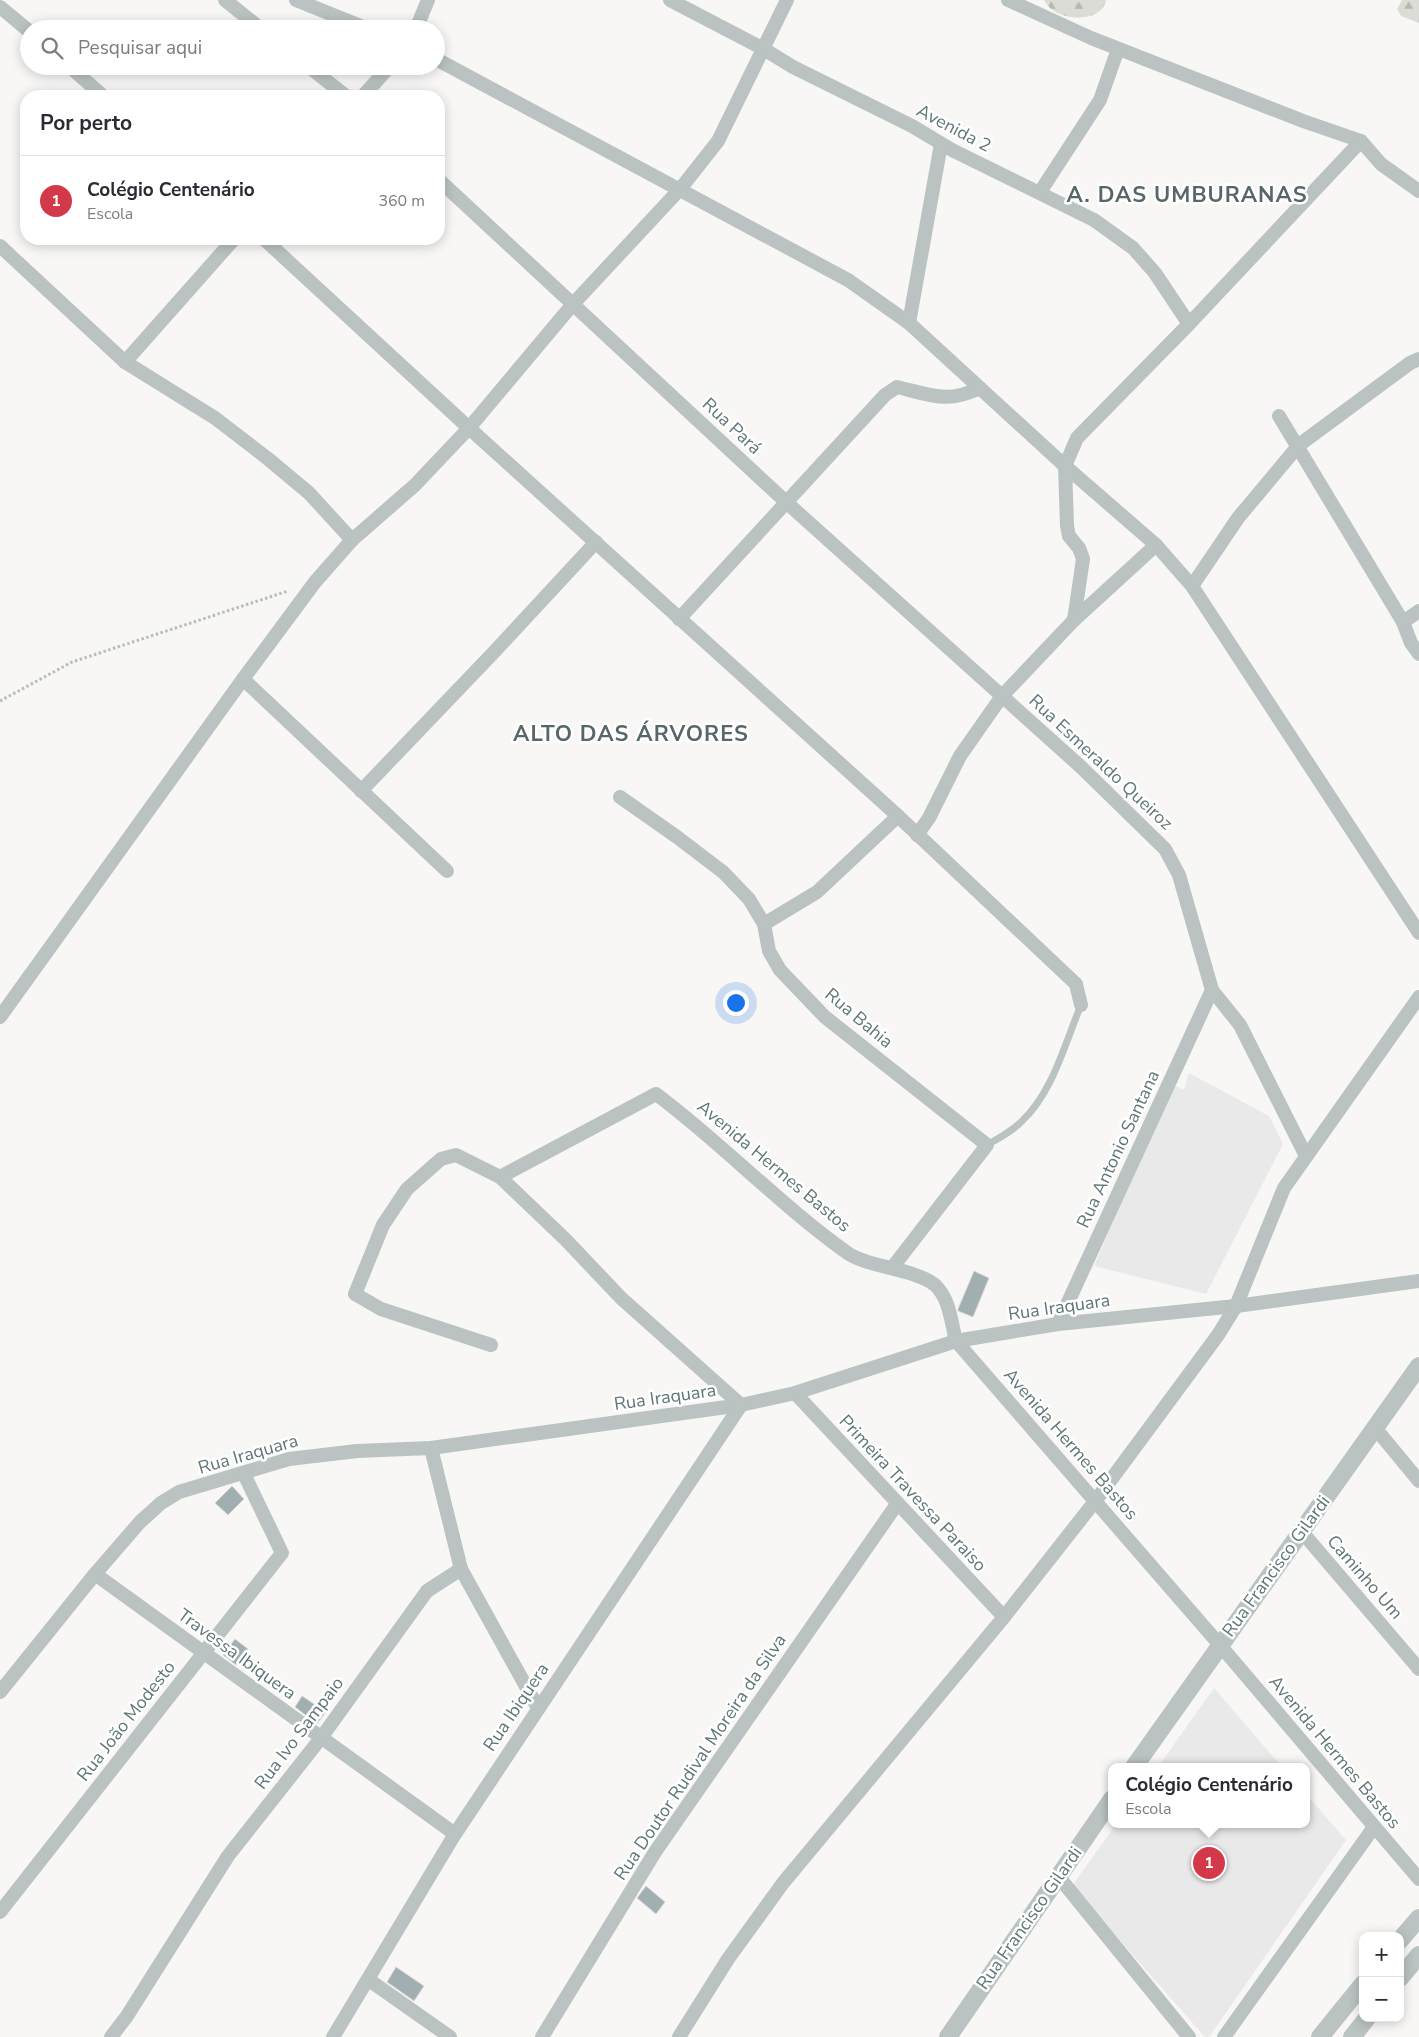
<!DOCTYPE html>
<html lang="pt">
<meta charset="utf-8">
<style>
:root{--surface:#fff;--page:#f2f2f3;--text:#2b2b33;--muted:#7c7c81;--line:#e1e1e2;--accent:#d3394a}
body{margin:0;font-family:"Nunito Sans",sans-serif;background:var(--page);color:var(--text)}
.controls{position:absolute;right:15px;bottom:15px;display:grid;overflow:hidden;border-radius:10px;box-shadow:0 2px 12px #0003}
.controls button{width:45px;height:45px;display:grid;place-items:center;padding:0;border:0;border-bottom:1px solid var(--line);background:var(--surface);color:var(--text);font:25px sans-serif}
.you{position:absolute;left:735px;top:1002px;width:18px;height:18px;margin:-12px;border:4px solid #fff;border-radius:50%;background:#1a73e8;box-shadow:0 0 0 8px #1a73e833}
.badge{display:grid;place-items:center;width:32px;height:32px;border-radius:50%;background:var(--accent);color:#fff;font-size:16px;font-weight:700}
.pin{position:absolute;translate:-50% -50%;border:2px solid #fff;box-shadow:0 1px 5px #0006}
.popup{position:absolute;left:1108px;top:1763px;width:202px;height:65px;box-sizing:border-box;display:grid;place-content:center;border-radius:10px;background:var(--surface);filter:drop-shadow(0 1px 4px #0005);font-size:16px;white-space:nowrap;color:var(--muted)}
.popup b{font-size:19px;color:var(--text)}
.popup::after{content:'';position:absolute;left:50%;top:100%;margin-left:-10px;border:10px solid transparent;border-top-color:var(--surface)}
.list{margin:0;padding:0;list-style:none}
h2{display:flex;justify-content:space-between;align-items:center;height:65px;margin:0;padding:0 20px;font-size:21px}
h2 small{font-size:16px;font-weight:400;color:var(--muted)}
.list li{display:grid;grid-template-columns:32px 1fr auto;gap:15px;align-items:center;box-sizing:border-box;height:90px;padding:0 20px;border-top:1px solid var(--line)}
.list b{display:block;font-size:19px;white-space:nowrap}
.list p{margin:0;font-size:16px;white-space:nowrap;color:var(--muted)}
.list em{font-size:16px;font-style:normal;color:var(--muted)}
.icon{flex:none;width:28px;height:28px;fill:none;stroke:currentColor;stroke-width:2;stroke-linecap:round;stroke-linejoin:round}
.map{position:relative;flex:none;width:1419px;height:2037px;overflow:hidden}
.search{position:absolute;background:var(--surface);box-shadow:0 2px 12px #0003;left:20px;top:20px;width:425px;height:55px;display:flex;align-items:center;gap:12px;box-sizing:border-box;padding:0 18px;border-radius:28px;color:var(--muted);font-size:19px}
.panel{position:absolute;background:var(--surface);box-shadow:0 2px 12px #0003;left:20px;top:90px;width:425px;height:155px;border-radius:20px}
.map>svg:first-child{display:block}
</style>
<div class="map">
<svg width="1419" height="2037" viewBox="0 0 1419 2037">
<defs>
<pattern id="forest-firs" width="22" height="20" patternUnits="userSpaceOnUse" patternTransform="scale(1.25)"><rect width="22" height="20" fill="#dadcd5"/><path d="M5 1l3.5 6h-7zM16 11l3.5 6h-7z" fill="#b4b7b2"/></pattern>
</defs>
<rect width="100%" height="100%" fill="#f8f7f5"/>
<!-- built -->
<g fill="#e8e9e8">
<path d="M1189,1073l80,43 14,28 -77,150 -112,-28 69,-162 12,-18 9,4z"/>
<path d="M1214,1688l68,79h-124z"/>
<path d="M1307,1795l39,45 -137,197h-4l-133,-151 44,-62h190z"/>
</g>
<!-- forest -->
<g fill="url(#forest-firs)">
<path d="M1044,0h62c-4,24 -51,23 -62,0z"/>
<path d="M1402,0h17v23l-18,-7 -4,-7z"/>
</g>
<!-- building -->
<g fill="#a2afb0" stroke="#d9d9d7">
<path d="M974,1271l15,7 -16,39 -15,-6v-2z"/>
<path d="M232,1486l12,13 -16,16 -13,-12z"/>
<path d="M235,1639l13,10 -12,16 -13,-10z"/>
<path d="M302,1696l24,16 -9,12 -22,-17z"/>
<path d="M646,1886l19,16 -9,12 -19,-16z"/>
<path d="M396,1967l28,19 -10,15 -27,-19z"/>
</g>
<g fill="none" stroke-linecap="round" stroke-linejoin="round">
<!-- path -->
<path stroke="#b7bcbd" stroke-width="3" stroke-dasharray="2.5 2.5" stroke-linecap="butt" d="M0,701l72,-39 216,-71"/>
<!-- service -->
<path stroke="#bac2c2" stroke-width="7" d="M987,1145c12,-7 26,-14 35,-24 31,-29 43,-78 59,-116"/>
<!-- minor -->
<g stroke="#bac2c2" stroke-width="14">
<path d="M225,0l36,29"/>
<path d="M296,0l72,29"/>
<path d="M670,0l92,48 31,19 119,59 40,24 142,70 39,28 22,25 34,51"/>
<path d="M1008,0l83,38 212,83 58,20 20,23 38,27"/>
<path d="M0,7l29,24"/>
<path d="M416,29l12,-29"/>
<path d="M436,59l412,221 61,43 156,143 91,79 36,41 227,347"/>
<path d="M69,66l34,30"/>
<path d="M308,66l38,30"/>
<path d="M363,96l27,-30"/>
<path d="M439,180l347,322 295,265 84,82 14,26 33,115 28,35 66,131"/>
<path d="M1040,192l60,-92 18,-51"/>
<path d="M264,239l205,189 429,388 178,168 5,21"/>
<path d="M0,246l125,116 90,56 52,40 42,35 43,47"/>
<path d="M909,323l32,-179"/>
<path d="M125,362l109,-123"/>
<path d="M1279,416l124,206 8,21 8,11"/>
<path d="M1192,586l46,-68 61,-73 111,-82 9,-4"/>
<path d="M679,619l206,-224 12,-8c34,8 50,17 83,1"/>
<path d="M1074,620l9,-61 -4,-11 -10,-12 -2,-10 -2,-60 12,-28 112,-114 172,-183"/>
<path d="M1403,622l16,-11"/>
<path d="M243,679l204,192"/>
<path d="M361,791l134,-140 101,-109"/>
<path d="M620,797l57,40 46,35 26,27 15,25 5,27 11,19 45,47 162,128 -95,123"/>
<path d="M917,835l12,-17 31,-62 42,-60 72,-76 82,-75"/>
<path d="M764,924l53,-32 81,-76"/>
<path d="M0,1017l243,-338 72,-97 37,-42 63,-55 54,-57 104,-124 108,-116 37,-47 69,-141"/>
<path d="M500,1177l156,-83c67,50 125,112 193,160 20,13 66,15 86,31 15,14 16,37 21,56l263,303 200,235"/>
<path d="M1058,1324l154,-334"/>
<path d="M795,1393l209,224"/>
<path d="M1376,1429l43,52"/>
<path d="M431,1448l30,121 77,139"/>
<path d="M1302,1532l117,137"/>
<path d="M95,1574l360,260"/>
<path d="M0,1692l95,-118 45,-52 21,-19 18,-11 110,-33 68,-8 74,-3 310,-43 54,-12 161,-52 102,-17 178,-18 183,-25"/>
<path d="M1058,1876l131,161"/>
<path d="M0,1912l282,-359 -38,-79"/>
<path d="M369,1980l81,57"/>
<path d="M111,2037l16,-21 101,-160 93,-118 106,-147 34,-22"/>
<path d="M333,2037l122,-203 286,-429 -120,-107 -55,-58 -66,-63 -44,-22 -15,4 -34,30 -24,36 -28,69 26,15 110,36"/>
<path d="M542,2037l113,-185 242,-348"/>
<path d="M679,2037l49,-78 55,-76 221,-266 92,-117 122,-165 18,-29 48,-118 135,-191"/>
<path d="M1224,2037l150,-210"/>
</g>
<!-- tertiary -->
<g stroke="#bac2c2" stroke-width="18">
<path d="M1134,1767l285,-401"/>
<path d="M1400,1940l19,-22"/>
<path d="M1400,1978l19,-23"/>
<path d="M948,2037l164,-238"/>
<path d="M1320,2037l43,-53"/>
<path d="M1352,2037l15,-19"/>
</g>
</g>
<g text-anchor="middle" stroke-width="5" stroke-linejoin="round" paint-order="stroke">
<!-- street labels -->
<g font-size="18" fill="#607678" stroke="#fff">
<text transform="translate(954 128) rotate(28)" y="6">Avenida 2</text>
<text transform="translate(732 426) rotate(43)" y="6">Rua Pará</text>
<text transform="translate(1101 762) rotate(43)" y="6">Rua Esmeraldo Queiroz</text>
<text transform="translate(859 1018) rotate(40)" y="6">Rua Bahia</text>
<text transform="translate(1118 1149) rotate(-65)" y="6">Rua Antonio Santana</text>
<text transform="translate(774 1166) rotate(40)" y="6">Avenida Hermes Bastos</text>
<text transform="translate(1059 1307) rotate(-8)" y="6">Rua Iraquara</text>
<text transform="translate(665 1397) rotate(-8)" y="6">Rua Iraquara</text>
<text transform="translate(1071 1444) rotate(49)" y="6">Avenida Hermes Bastos</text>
<text transform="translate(248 1454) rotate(-16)" y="6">Rua Iraquara</text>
<text transform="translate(913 1493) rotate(47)" y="6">Primeira Travessa Paraiso</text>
<text transform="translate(1276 1566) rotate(-54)" y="6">Rua Francisco Gilardi</text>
<text transform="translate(1365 1577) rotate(49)" y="6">Caminho Um</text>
<text transform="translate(237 1654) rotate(36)" y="6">Travessa Ibiquera</text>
<text transform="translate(516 1707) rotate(-56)" y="6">Rua Ibiquera</text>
<text transform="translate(126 1721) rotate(-52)" y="6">Rua João Modesto</text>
<text transform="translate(299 1733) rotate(-53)" y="6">Rua Ivo Sampaio</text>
<text transform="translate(1335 1752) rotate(50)" y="6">Avenida Hermes Bastos</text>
<text transform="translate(700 1757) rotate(-56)" y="6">Rua Doutor Rudival Moreira da Silva</text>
<text transform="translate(1029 1918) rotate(-55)" y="6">Rua Francisco Gilardi</text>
</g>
<!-- district labels -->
<g font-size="22" font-weight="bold" letter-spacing="1" fill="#576769" stroke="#fff">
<text x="1187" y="202">A. DAS UMBURANAS</text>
<text x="631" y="741">ALTO DAS ÁRVORES</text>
</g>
</g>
</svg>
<div class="controls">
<button>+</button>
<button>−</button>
</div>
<div class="you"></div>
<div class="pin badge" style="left:1209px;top:1863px">1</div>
<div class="popup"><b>Colégio Centenário</b>Escola</div>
<div class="search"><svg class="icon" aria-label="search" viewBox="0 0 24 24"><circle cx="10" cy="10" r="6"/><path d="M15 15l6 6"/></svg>Pesquisar aqui</div>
<section class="panel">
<h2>Por perto<small></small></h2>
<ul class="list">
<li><span class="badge">1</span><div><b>Colégio Centenário</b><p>Escola</p></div><em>360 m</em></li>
</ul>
</section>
</div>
